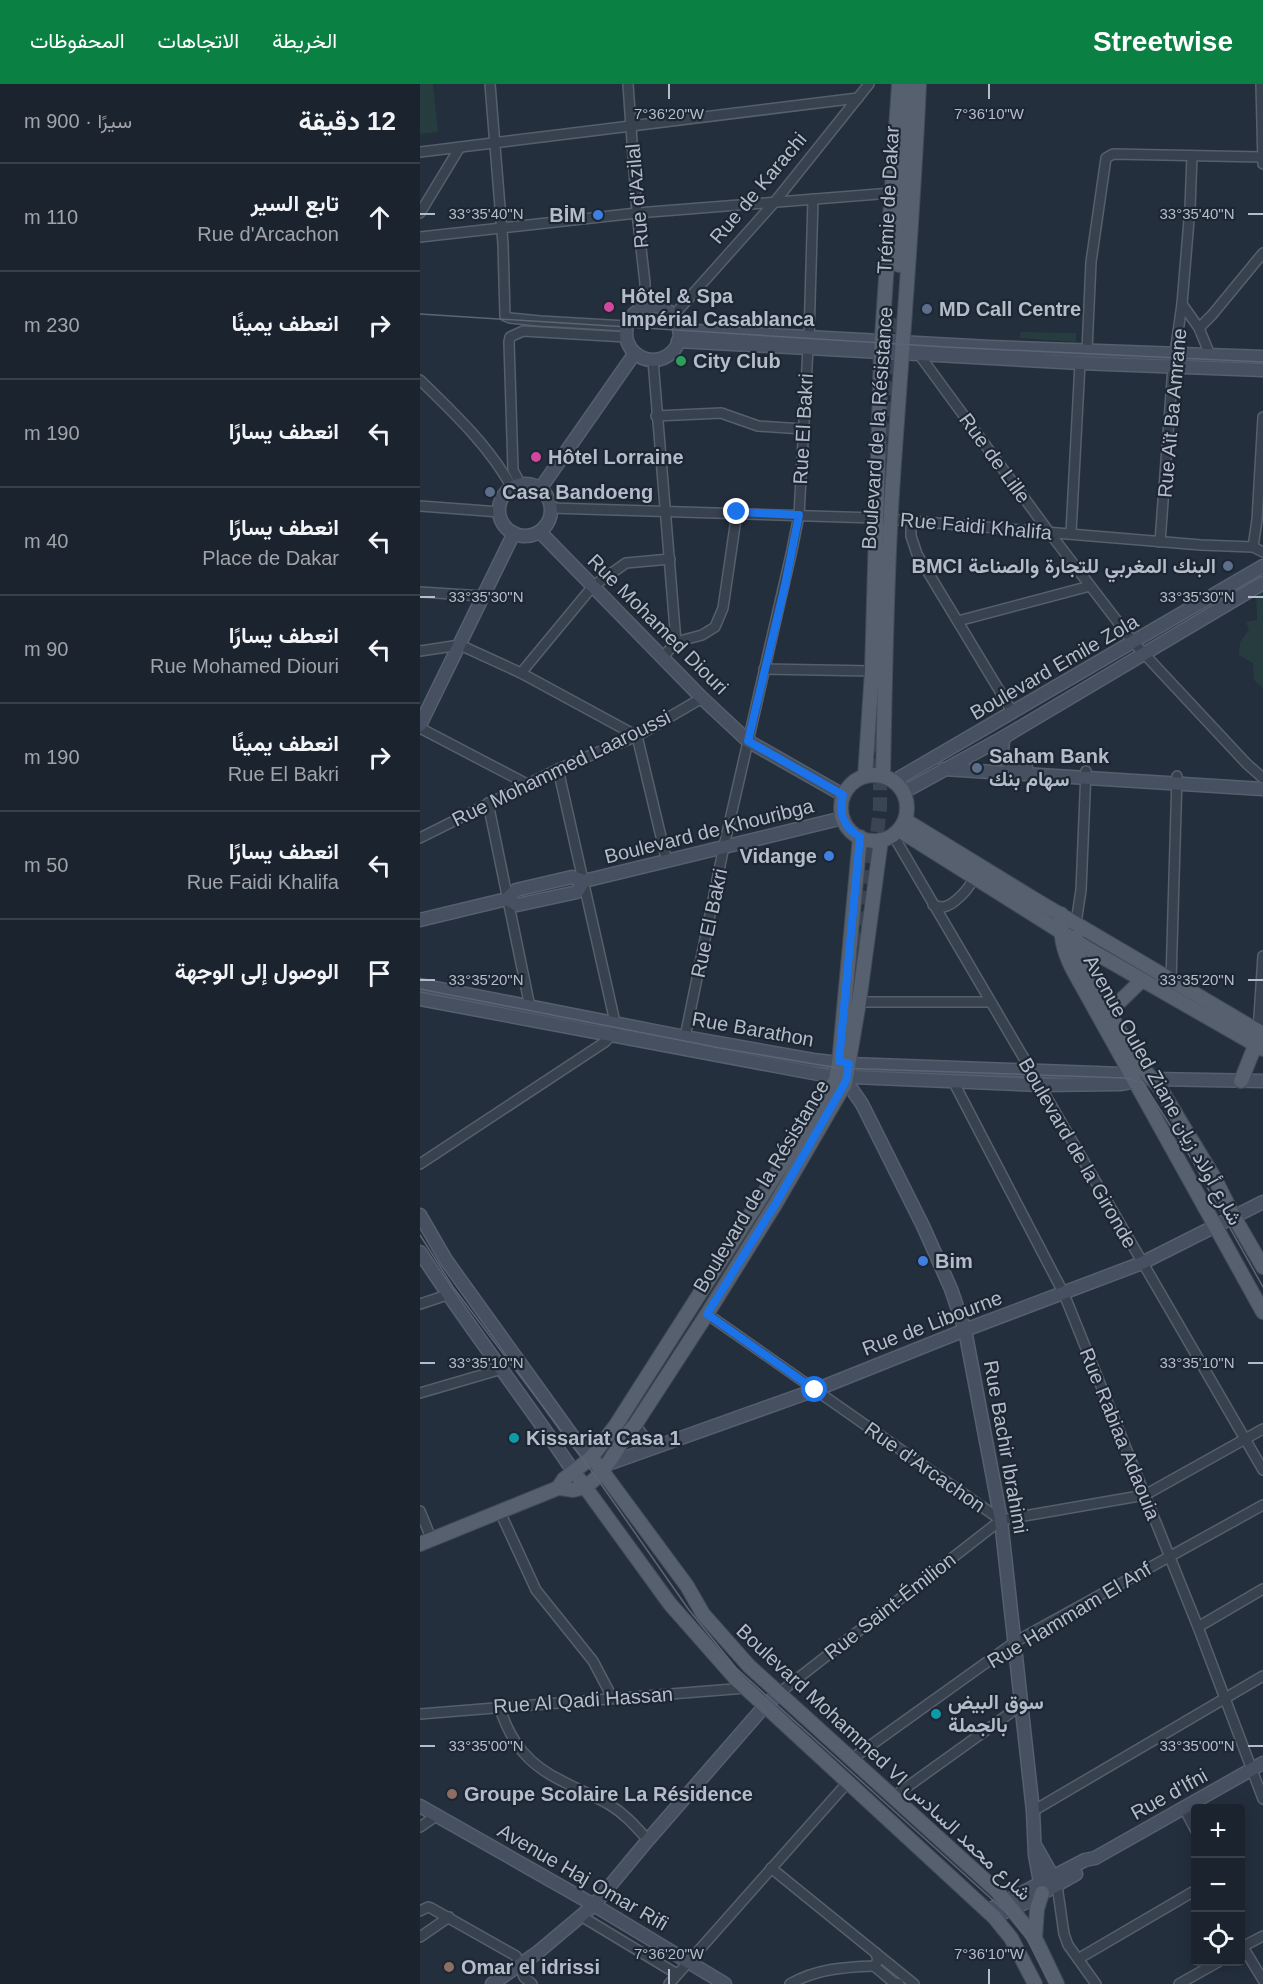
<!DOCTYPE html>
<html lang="ar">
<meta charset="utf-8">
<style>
:root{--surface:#1b232e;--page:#282f3a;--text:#f1f3f6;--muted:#a0a4aa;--line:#39404a;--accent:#0b8043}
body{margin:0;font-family:Helvetica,Vazirmatn,sans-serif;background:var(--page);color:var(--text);direction:rtl}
.controls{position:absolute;right:18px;bottom:18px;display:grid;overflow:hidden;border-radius:6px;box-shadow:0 3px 15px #0003}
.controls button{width:54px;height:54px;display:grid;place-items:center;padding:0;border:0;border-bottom:2px solid var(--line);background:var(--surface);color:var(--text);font:30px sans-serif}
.stop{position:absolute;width:18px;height:18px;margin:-14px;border:4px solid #1a73e8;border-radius:50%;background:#fff}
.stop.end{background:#1a73e8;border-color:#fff;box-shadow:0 2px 6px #0008}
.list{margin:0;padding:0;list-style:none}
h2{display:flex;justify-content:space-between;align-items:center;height:78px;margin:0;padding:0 24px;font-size:26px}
h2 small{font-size:20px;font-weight:400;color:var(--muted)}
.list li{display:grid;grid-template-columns:39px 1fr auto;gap:18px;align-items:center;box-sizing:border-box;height:108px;padding:0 24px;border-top:2px solid var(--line)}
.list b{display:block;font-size:22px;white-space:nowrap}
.list p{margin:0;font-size:20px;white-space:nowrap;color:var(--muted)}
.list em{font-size:20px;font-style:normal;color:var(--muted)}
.icon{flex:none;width:33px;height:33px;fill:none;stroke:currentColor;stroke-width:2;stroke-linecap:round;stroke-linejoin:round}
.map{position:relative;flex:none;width:843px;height:1900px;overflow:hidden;direction:ltr}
header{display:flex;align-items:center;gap:36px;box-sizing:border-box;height:84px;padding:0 30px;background:var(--accent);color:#fff}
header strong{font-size:28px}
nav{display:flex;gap:33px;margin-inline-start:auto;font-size:21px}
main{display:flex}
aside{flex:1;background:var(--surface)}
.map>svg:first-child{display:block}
</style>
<header>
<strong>Streetwise</strong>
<nav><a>الخريطة</a><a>الاتجاهات</a><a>المحفوظات</a></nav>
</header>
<main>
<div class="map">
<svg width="843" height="1900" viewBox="0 0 843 1900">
<rect width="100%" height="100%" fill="#242f3e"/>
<!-- green -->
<g fill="#263c3f">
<path d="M0,0h13l5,48 -18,2z"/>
<path d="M601,248l55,1v9l-57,-4z"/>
<path d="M843,504v100l-9,-8 -1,-17 -14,-8 1,-13 9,-12 -3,-8 11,-2 -1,-28z"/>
</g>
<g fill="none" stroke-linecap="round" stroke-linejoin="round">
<!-- primary-tunnel -->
<g stroke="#3a4453" stroke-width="14" stroke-dasharray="14 7" stroke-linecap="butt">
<path d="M463,416l6,-111 7,-72"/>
<path d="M455,689l2,-92"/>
<path d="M455,769l5,-46v-42"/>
<path d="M434,883l16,-127"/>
</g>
<defs>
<g id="street">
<path d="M70,0l13,160 2,72 5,2 30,3 87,5"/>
<path d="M208,0l9,129 8,70v24"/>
<path d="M841,0l2,80"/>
<path d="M0,68l438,-54"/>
<path d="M0,129l40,-66"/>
<path d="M0,153l217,-24 254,-20"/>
<path d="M762,220l8,-96 2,-52"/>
<path d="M253,232l100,-112 96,-120"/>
<path d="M779,244l13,-13 51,-62"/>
<path d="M389,253l4,-138"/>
<path d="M667,266l4,-88 15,-104 7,-4 149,3"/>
<path d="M498,269l131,179 85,111 113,121 16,14"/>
<path d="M233,276l23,282"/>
<path d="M0,296c33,32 70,67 92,108"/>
<path d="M236,332l65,-3 37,13 45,3"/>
<path d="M101,401l-8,-15 -4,-128 1,-5 13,-6 103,6"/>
<path d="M0,422l80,6"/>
<path d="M131,424l325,10 325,27 52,2 10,5"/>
<path d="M491,438v14l6,18 96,159"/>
<path d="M651,449l9,-170"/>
<path d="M740,458l13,-175 9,-63 17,24 11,27"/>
<path d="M833,463l4,-27 6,-103"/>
<path d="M0,508l63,4"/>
<path d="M538,537l132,-35"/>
<path d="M0,567l40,-6 61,28 116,63 30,126"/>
<path d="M243,573l13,-15 26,-7 13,-8 8,-19 14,-96"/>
<path d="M344,585l108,2"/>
<path d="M101,589l72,-87 33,-23 44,-4"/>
<path d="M0,644l107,56"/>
<path d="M68,719l42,204"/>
<path d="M473,751l139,237 231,398"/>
<path d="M0,754l138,-69 79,-33 65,-38"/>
<path d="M513,821c3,1 7,2 10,2 10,-1 29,-20 30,-30"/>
<path d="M656,839l5,-33 5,-119"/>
<path d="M751,897l6,-205"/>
<path d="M439,918h131"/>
<path d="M838,948l5,-76"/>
<path d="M265,953l39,-191 68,-296 7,-35 9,-167"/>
<path d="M533,997l111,213 134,333 65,172"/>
<path d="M0,1080l185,-122 10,-10v-10l-57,-253"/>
<path d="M0,1220l27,-9"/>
<path d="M287,1230l294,206 144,-25 118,-66"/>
<path d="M0,1309l82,-24"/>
<path d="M215,1341l18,23"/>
<path d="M0,1427l9,22"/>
<path d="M80,1428l36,78 57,71 19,36"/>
<path d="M778,1543l65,-38"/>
<path d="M359,1609l222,-173"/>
<path d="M79,1622c12,37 29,59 65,76 15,8 31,14 46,23 15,9 26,22 38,35"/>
<path d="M0,1630l326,-26"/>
<path d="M433,1674l162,-116 248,-137"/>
<path d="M473,1713l127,-91"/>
<path d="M764,1724l12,23"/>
<path d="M613,1727l230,-135"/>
<path d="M0,1743l16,-11"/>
<path d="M351,1784l143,116"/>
<path d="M637,1801l7,49 4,11 28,39"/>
<path d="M0,1827l8,-4 3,1 85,48 8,21 8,7"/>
<path d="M161,1832l96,58"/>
<path d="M0,1853l29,-20"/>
<path d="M823,1863l20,33"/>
<path d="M820,1864l23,-12"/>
<path d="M658,1875l118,-69"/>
<path d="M454,1882l19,16 6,2"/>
<path d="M249,1900l179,-202"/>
<path d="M370,1900c26,-15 54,-17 84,-18l4,-5 -2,-8"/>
<path d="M759,1900l39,-22"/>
</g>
<g id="secondary">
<circle cx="233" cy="249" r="27"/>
<path d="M259,246l311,17 273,10"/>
<path d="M258,257l402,22 183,7"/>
<circle cx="105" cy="426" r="26"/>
<path d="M120,405l95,-136"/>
<path d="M120,448l162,166 46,43 95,54"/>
<path d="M0,641l94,-192"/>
<path d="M584,653c-5,20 0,28 22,30"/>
<path d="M524,685l319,20"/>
<path d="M474,697l369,-215"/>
<path d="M484,708l100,-55 259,-154"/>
<path d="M87,815l10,6 60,-13 7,-11"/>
<path d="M0,836l87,-21 9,-9 56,-13 12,4 259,-63"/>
<path d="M0,901l265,52 128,23 36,4 273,10 30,5 111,2"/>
<path d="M0,915l409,77 211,9 80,-1 22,-4"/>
<path d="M426,997l16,23 61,122 28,63 14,41 36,190 32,291 2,44 7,38"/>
<path d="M0,1131l26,45 125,174 20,24"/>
<path d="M0,1168c48,75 104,145 153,219"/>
<path d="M188,1380l207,-74 150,-60 177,-67 121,-61"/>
<path d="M0,1722l174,99 131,79"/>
<path d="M616,1763l20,35"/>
<path d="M567,1827l98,-51 10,-2 168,-95"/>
<path d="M574,1833l33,-15 49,-28"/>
<path d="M72,1900l45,-31 57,-48 54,-65 115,-132 16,-15"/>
</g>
<g id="primary">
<path d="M479,181l10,-181"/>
<circle cx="454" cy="724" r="33"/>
<path d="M445,692l7,-105 9,-319 18,-268"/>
<path d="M463,692c2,-94 3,-189 9,-283 9,-136 21,-272 27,-409"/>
<path d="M485,736l129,79 229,135"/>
<path d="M479,746l186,117 178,102"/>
<path d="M641,830c-1,21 2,36 11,54l191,344"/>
<path d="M656,853v11l6,20 59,98 19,22 55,91 19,38 29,50"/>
<path d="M689,928l33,-32"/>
<path d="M821,997l17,-43"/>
<path d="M177,1380l90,122 16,28 46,52 248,225 38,47 22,46"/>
<path d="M160,1396l90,124 67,76 257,237 17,21 24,46"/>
<path d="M138,1404l6,-9 27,-21 25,-33 220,-345 3,-17 21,-226"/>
<path d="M0,1460l138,-56c5,0 10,2 15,2 30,-3 43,-47 62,-65l72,-111 69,-111 69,-119 14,-82 22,-162"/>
<path d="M615,1854l2,-29 5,-16"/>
</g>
</defs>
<!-- street casing -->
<use href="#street" stroke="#565f6c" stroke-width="12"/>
<!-- secondary casing -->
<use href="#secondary" stroke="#565f6c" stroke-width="15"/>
<!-- primary casing -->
<use href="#primary" stroke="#414a57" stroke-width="16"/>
<!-- street -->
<use href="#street" stroke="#38414e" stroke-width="9"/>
<!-- secondary -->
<use href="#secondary" stroke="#465061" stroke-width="12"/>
<!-- primary -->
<use href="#primary" stroke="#56606e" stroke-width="14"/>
<!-- tram -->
<g stroke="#5a6575" stroke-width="1.5">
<path d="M0,230l526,33 317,15"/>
<path d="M0,905l300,59 118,20 286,10 19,5 45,70 75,134"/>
<path d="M0,1151l33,52 143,190 93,133 47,58 270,244 20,25 24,47"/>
</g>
</g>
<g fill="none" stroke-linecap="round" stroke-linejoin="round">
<!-- route -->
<path stroke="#1a73e8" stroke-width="8" d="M317,428l62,3 -14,70 -37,156 95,54c-5,18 1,33 17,42l-21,224 10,3 -3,17 -70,122 -69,111 108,76"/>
</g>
<!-- ticks -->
<path fill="none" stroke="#b4bcc9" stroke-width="2" d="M249,0v15M569,0v15M0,130h15M828,130h15M0,513h15M828,513h15M0,896h15M828,896h15M0,1279h15M828,1279h15M0,1662h15M828,1662h15M249,1885v15M569,1885v15"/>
<!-- markers -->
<g fill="#3f7fe0" stroke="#1d2633" stroke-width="2">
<circle cx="178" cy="131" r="6"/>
<circle cx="409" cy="772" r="6"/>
<circle cx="503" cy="1177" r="6"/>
</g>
<g fill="#d1479c" stroke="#1d2633" stroke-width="2">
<circle cx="189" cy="223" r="6"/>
<circle cx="116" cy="373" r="6"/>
</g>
<g fill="#5c6f8a" stroke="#1d2633" stroke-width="2">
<circle cx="507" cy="225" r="6"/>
<circle cx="70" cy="408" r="6"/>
<circle cx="808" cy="482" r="6"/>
<circle cx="557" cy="684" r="6"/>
</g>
<circle fill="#2e9e5b" stroke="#1d2633" stroke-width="2" cx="261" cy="277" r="6"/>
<g fill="#0f9aa8" stroke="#1d2633" stroke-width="2">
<circle cx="94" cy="1354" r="6"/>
<circle cx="516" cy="1630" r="6"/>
</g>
<g fill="#8d6e63" stroke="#1d2633" stroke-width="2">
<circle cx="32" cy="1710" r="6"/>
<circle cx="29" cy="1883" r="6"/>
</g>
<g text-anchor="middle" stroke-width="4.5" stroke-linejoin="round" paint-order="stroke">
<!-- street labels -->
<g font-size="20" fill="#b4bcc9" stroke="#1d2633">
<text transform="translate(338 104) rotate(-50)" y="7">Rue de Karachi</text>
<text transform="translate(217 112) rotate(-95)" y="7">Rue d'Azilal</text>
<text transform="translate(468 116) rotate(-87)" y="7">Trémie de Dakar</text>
<text transform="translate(752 329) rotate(-85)" y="7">Rue Aït Ba Amrane</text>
<text transform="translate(457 344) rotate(-86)" y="7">Boulevard de la Résistance</text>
<text transform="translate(383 345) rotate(-87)" y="7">Rue El Bakri</text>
<text transform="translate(575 374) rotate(54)" y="7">Rue de Lille</text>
<text transform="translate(556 442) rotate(5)" y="7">Rue Faidi Khalifa</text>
<text transform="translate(238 540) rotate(45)" y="7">Rue Mohamed Diouri</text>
<text transform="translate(634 583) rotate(-30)" y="7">Boulevard Emile Zola</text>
<text transform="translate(141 684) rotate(-26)" y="7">Rue Mohammed Laaroussi</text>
<text transform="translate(289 747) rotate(-14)" y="7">Boulevard de Khouribga</text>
<text transform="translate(289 839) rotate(-78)" y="7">Rue El Bakri</text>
<text transform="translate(333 945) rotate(10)" y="7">Rue Barathon</text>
<text transform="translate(743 1006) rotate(61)" y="7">Avenue Ouled Ziane شارع أولاد زيان</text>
<text transform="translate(658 1069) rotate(60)" y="7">Boulevard de la Gironde</text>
<text transform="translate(341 1102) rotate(-59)" y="7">Boulevard de la Résistance</text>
<text transform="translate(512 1239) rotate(-21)" y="7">Rue de Libourne</text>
<text transform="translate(700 1350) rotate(68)" y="7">Rue Rabiaa Adaouia</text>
<text transform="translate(586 1363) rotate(80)" y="7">Rue Bachir Ibrahimi</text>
<text transform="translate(505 1383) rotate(35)" y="7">Rue d'Arcachon</text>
<text transform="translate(470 1522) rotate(-38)" y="7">Rue Saint-Émilion</text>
<text transform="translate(649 1531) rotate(-31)" y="7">Rue Hammam El Anf</text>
<text transform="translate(163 1616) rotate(-4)" y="7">Rue Al Qadi Hassan</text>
<text transform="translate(464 1678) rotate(43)" y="7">Boulevard Mohammed VI شارع محمد السادس</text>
<text transform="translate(749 1710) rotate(-29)" y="7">Rue d'Ifni</text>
<text transform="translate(163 1793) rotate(30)" y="7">Avenue Haj Omar Rifi</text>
</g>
<!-- poi labels -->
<g font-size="20" font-weight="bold" fill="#b4bcc9" stroke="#1d2633" text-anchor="start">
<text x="166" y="138" text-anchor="end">BİM</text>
<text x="201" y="219">Hôtel &amp; Spa<tspan x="201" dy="23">Impérial Casablanca</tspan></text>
<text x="519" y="232">MD Call Centre</text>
<text x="273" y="284">City Club</text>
<text x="128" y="380">Hôtel Lorraine</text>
<text x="82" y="415">Casa Bandoeng</text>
<text x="796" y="489" text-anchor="end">BMCI البنك المغربي للتجارة والصناعة</text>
<text x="569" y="679">Saham Bank<tspan x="569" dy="23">سهام بنك</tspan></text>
<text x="397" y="779" text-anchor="end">Vidange</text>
<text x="515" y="1184">Bim</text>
<text x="106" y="1361">Kissariat Casa 1</text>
<text x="528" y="1625">سوق البيض<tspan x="528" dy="23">بالجملة</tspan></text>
<text x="44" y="1717">Groupe Scolaire La Résidence</text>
<text x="41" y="1890">Omar el idrissi</text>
</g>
</g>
<g font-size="15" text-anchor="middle" fill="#b4bcc9" stroke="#1d2633" stroke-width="4.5" stroke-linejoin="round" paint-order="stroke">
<text x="249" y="35">7°36'20"W</text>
<text x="569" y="35">7°36'10"W</text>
<text x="66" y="135">33°35'40"N</text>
<text x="777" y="135">33°35'40"N</text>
<text x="66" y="518">33°35'30"N</text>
<text x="777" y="518">33°35'30"N</text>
<text x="66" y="901">33°35'20"N</text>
<text x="777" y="901">33°35'20"N</text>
<text x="66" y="1284">33°35'10"N</text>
<text x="777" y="1284">33°35'10"N</text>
<text x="66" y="1667">33°35'00"N</text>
<text x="777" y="1667">33°35'00"N</text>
<text x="249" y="1875">7°36'20"W</text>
<text x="569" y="1875">7°36'10"W</text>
</g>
</svg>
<div class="controls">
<button>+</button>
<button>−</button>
<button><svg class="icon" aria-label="locate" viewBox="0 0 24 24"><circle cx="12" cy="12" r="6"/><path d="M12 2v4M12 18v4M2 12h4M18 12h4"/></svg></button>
</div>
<div class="stop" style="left:395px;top:1306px"></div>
<div class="stop end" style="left:317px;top:428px"></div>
</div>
<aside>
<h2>12 دقيقة<small>سيرًا · 900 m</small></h2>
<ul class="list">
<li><svg class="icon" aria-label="ahead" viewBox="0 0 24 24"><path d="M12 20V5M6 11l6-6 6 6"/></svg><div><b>تابع السير</b><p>Rue d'Arcachon</p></div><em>110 m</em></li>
<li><svg class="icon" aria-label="right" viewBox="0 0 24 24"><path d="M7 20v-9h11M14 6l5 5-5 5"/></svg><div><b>انعطف يمينًا</b></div><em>230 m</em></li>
<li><svg class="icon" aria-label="left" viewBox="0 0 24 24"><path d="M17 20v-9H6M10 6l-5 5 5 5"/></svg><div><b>انعطف يسارًا</b></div><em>190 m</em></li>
<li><svg class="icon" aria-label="left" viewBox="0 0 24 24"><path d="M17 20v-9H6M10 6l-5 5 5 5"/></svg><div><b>انعطف يسارًا</b><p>Place de Dakar</p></div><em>40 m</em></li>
<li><svg class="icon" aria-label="left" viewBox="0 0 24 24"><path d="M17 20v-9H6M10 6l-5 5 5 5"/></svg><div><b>انعطف يسارًا</b><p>Rue Mohamed Diouri</p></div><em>90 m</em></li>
<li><svg class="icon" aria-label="right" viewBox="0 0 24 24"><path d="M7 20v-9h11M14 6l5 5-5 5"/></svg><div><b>انعطف يمينًا</b><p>Rue El Bakri</p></div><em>190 m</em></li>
<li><svg class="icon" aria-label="left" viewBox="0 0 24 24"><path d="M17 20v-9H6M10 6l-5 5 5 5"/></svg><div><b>انعطف يسارًا</b><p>Rue Faidi Khalifa</p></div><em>50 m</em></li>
<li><svg class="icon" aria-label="arrive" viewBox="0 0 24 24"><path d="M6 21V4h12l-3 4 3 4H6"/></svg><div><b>الوصول إلى الوجهة</b></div></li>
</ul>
</aside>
</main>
